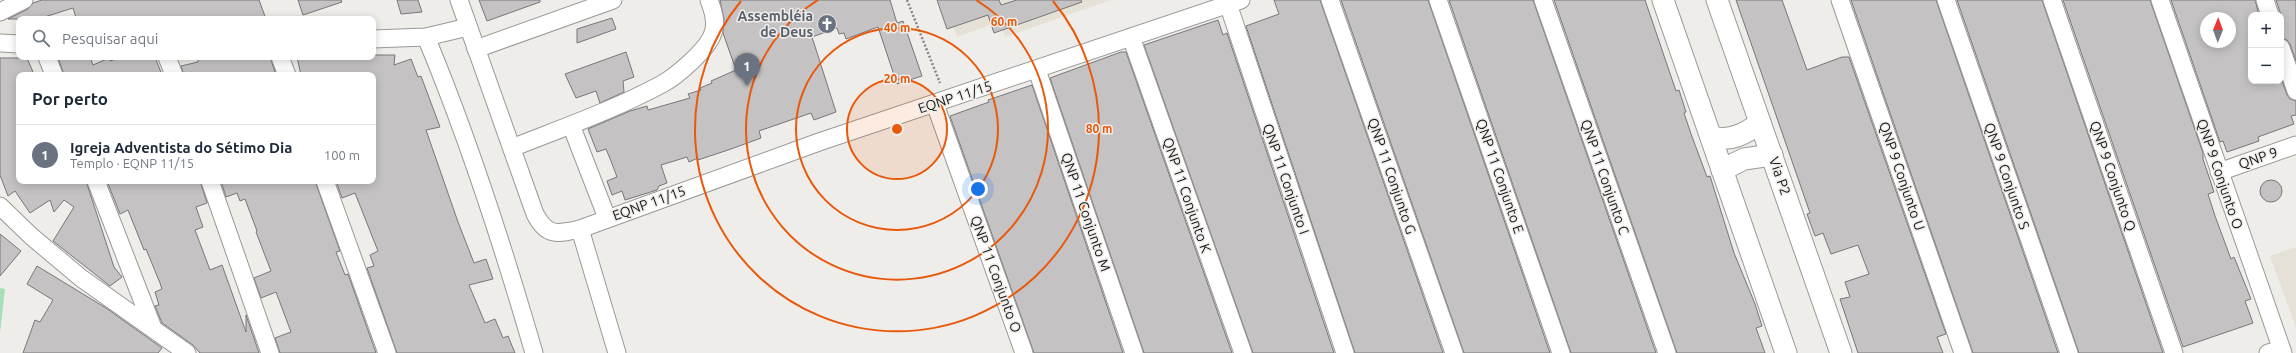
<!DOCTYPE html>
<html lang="pt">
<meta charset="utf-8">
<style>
:root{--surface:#fff;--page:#f2f2f3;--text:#1f2937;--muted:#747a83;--line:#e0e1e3;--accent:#d93025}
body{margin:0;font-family:Ubuntu,sans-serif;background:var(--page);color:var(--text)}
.controls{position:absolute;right:12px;top:12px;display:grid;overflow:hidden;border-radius:8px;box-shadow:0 2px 10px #0003}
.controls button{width:36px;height:36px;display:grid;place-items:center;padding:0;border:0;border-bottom:1px solid var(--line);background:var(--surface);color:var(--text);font:20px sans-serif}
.compass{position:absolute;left:2200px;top:12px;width:36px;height:36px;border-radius:50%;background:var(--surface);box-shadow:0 2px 10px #0003;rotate:1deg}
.you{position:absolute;left:978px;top:189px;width:14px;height:14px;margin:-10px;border:3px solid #fff;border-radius:50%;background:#1a73e8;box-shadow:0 0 0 6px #1a73e833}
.badge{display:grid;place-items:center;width:26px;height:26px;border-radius:50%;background:var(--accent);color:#fff;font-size:13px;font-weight:700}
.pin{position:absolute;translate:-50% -33px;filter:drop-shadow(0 1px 2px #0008)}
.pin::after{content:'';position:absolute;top:21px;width:14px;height:12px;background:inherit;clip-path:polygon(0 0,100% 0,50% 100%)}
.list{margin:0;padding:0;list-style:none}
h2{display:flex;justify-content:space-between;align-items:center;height:52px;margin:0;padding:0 16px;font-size:17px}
h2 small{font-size:13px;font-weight:400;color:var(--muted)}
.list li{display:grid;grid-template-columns:26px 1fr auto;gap:12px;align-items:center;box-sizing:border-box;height:60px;padding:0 16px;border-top:1px solid var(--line)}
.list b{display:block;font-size:15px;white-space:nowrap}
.list p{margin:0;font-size:13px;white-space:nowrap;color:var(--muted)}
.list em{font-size:13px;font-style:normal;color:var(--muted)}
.icon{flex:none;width:22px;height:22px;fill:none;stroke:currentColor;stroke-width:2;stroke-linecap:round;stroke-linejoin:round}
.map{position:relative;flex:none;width:2296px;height:353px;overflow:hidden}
.search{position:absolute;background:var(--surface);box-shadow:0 2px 10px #0003;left:16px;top:16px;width:360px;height:44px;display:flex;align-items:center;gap:10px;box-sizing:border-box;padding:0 14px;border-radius:8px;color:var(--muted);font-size:15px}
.panel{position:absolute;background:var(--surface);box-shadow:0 2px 10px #0003;left:16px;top:72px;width:360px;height:112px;border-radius:8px}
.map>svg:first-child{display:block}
</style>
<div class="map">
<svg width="2296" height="353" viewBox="0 0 2296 353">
<rect width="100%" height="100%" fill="#efedea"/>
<!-- built -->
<g fill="#e6e1d7">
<path d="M944,0h41l8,24 -36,13z"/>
<path d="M993,0h118l-106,37z"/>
<path d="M2296,247v81l-26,-72z"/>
</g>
<!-- green -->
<path fill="#a6deb9" d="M0,288l5,1 -5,44z"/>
<!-- building -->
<g fill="#c5c2c4" stroke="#787678" fill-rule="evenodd">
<path d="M42,0h217l7,19 -190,-1 -3,-10 -35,11h-30l20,-10 5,-6z"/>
<path d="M298,0h43l1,2 -39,13z"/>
<path d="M397,0h21l4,12 -21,2z"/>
<path d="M479,0h61v2l-53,19z"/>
<path d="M720,0h170l7,23 6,-2 19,55 -25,8 -19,-57 -32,12 -2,-6 -5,1 -2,-6 -25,9 24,75 -22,8 -3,-7 -52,18 2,7 -30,11 -33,11v-2l-9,4 -2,-5 -26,8 6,18 -8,3 -2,4 -32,10 -3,-9 -10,4 -5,-14 10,-4 -6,-16 -5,-12 -9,3 -9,-23 42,-18 17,-5 1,4 42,-12 -2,-4 13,-4 -1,-2 12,-5 -1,-2 25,-11 -13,-37 1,-14z"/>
<path d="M937,0h62l2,5 16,-5h64l1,2 -88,31 -6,-18 -41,14z"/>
<path d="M1274,0h46l123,353h-88l-109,-327 33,-12z"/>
<path d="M1341,0h87l122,353h-86z"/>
<path d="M1449,0h84l123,353h-85z"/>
<path d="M1554,0h91l31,91 3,-1 7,22 -2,1 7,21 16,43 3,-1 24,77 21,51 7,22 -6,2 9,25h-88z"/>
<path d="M1736,0h46l25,70 35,-13h7l97,277 -9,3 6,16h-85l-18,-54 10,-2 -5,-15 24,-8 -11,-29 -27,9 -8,-21 -8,3 -8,-22 3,-1z"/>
<path d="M1851,0h85l122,353h-85z"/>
<path d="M1957,0h85l121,353h-84z"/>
<path d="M2063,0h87l53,153v6l11,33 -6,2 7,22 16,43 3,-2 17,42 -6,2 8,22 -70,24z"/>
<path d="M2171,0h84l4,15h-8v66h30v-3l6,17 3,4 6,2v14l-5,1 3,8 -36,13 1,4 -32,11 -4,-11 -3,1zM2206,18h24v24h-24z"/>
<path d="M2276,0h20v61l-6,-17 -3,-4 -6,-2v-23z"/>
<path d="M612,18l4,11 -39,14v-14z"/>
<path d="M1218,20l5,15 4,-2 107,320h-81l-109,-308z"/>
<path d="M626,52l8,25 -11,4 1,11 -24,11 -4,-12 -20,7 -11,-24z"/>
<path d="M1121,52h5l106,301h-88l-94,-275z"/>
<path d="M373,55h22l-1,10 17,-6 7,18 3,-1 19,51 -14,3 32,92 16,41 12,-4 7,20 -24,6 16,38 10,-4 8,19 5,-2 7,17h-118l-30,-85 7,-2 -4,-11 8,-4 -23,-58 -13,5 -6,-17h37v-106h-72l-4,-18 33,2v-2h43z"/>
<path d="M58,57h32l3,8 16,-7 1,3 9,-3 36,-1 7,18h-98z"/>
<path d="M212,57h58l6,18h-92l-3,-9 17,-4v-4z"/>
<path d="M0,58h27l6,14 -14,3v106h67l28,86 8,10 -12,9 -57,-45 21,-34 -10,-7 -10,12 -4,-12 -20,13 -15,-22 -7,5 -8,-21z"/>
<path d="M1032,85l91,268h-89l-84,-237 39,-14 -1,-2z"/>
<circle cx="2271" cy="191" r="11"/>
<path d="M107,181h93l7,22 -11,4 7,20 -8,3 15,40 12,-5 24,67v-17l13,38h-59l-7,-8 -31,-22 -7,-17 4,-1 -4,-13 7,-3 -2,-6 -14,-34 -2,1 -16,-40 -8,4z"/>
<path d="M221,181h94l25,70 -4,1 9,23 3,-1 28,79h-96l-5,-15 16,-6 -15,-40 -15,6 -7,-20 17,-7 -15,-39 1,-1 -12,-32 -5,2 -3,-8 -11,4z"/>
<path d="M0,234l21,17 -21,25z"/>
<path d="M37,266l69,42 56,40 -4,5h-135l12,-33 5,2 13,-22 -26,-16z"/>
</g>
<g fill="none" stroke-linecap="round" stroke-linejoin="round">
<defs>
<g id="minor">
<path d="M459,0l76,214c12,23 22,20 45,15l239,-87 422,-142"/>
<path d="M1330,0l124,353"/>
<path d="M1438,0l123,353"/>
<path d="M1543,0l124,353"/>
<path d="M1840,0l123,353"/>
<path d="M1946,0l123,353"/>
<path d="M2052,0l122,353"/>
<path d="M2160,0l123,353"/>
<path d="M2265,0l5,15"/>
<path d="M1228,4l117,349"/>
<path d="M0,12l24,-12"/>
<path d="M426,37c43,103 77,209 108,316"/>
<path d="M1131,37l112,316"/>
<path d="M373,39l53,-2 42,-10"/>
<path d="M0,43l19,1"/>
<path d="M2281,48l15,43"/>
<path d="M476,49l137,-49"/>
<path d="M47,57l7,18"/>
<path d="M167,57l7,18"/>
<path d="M280,57l7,18"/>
<path d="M1037,70l97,283"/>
<path d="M935,104l89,249"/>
<path d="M571,125l36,93"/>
<path d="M512,148c50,-20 102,-38 150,-64 15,-8 46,-35 51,-51 4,-11 0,-23 -4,-33"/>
<path d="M2219,172l77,-27"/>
<path d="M96,181l57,147"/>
<path d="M210,181l60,172"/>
<path d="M325,181l62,172"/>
<path d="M0,206l31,30 50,42 106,75"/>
<path d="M580,229l37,124"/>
<path d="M2268,353l13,-4"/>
</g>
<g id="major">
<path d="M1663,0l123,353"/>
<path d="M1717,0l124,353"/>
<path d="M1711,137c19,5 34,-3 49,-14"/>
<path d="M1722,170l22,-11 28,-4"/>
</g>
</defs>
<!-- minor casing -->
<use href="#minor" stroke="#9a9996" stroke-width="19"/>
<!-- major casing -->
<use href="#major" stroke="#9a9996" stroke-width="23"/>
<!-- path -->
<path stroke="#888684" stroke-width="2.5" stroke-dasharray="2 2" stroke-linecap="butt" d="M907,0l33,83"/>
<!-- minor -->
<use href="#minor" stroke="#fff" stroke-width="17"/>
<!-- major -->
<use href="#major" stroke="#fff" stroke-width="21"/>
</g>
<!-- distance rings -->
<circle cx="897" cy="129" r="50" fill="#e8590c" fill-opacity=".12"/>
<g fill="none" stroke="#e8590c" stroke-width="2">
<circle cx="897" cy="129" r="50"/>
<circle cx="897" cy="129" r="101"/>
<path d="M976 0A151 151 0 1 1 818 0"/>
<path d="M1053 1A202 202 0 1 1 741 1"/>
</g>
<!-- icons -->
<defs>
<symbol id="church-disc" viewBox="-11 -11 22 22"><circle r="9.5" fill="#6b7280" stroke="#efedea"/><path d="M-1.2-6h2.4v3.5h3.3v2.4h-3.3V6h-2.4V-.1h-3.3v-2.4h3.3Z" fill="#fff"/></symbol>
</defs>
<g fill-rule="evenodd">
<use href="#church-disc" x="816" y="13" width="22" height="22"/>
</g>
<g text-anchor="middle" stroke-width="3" stroke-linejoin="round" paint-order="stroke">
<!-- worship labels -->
<g font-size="14" font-weight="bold" fill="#5b616d" stroke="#efedea" text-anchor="end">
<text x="813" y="21">Assembléia<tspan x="813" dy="16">de Deus</tspan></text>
</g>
<!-- street labels -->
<g font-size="14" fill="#181716" stroke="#efedea">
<text transform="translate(955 97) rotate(-18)" y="5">EQNP 11/15</text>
<text transform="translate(2258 158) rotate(-19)" y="5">QNP 9</text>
<text transform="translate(2220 174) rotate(71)" y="5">QNP 9 Conjunto O</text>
<text transform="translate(1392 176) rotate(71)" y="5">QNP 11 Conjunto G</text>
<text transform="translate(1500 176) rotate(71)" y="5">QNP 11 Conjunto E</text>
<text transform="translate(1780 176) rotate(71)" y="5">Via P2</text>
<text transform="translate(1902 176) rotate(71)" y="5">QNP 9 Conjunto U</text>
<text transform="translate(2007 176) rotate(71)" y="5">QNP 9 Conjunto S</text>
<text transform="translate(2113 176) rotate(71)" y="5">QNP 9 Conjunto Q</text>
<text transform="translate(1605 177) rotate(71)" y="5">QNP 11 Conjunto C</text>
<text transform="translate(1286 179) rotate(71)" y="5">QNP 11 Conjunto I</text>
<text transform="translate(1187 195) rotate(71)" y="5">QNP 11 Conjunto K</text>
<text transform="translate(649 203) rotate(-20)" y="5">EQNP 11/15</text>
<text transform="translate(1086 212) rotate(71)" y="5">QNP 11 Conjunto M</text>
<text transform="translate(996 274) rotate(70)" y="5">QNP 11 Conjunto O</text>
</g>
</g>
<circle cx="897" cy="129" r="6" fill="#e8590c" stroke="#efedea" stroke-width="2"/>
<g font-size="12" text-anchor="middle" font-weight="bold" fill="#e8590c" stroke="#efedea" stroke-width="3" stroke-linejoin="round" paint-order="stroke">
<text x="1004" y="26">60 m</text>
<text x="897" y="32">40 m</text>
<text x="897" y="83">20 m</text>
<text x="1099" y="133">80 m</text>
</g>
</svg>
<div class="controls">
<button>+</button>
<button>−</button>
</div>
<svg class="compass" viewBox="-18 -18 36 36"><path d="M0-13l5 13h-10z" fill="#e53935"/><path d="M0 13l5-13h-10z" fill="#747a83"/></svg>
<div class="you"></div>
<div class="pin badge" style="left:747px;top:86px;background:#6b7280">1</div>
<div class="search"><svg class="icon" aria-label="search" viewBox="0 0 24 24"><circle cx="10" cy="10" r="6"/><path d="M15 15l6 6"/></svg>Pesquisar aqui</div>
<section class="panel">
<h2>Por perto<small></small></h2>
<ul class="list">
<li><span class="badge" style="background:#6b7280">1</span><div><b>Igreja Adventista do Sétimo Dia</b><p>Templo · EQNP 11/15</p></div><em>100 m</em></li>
</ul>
</section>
</div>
